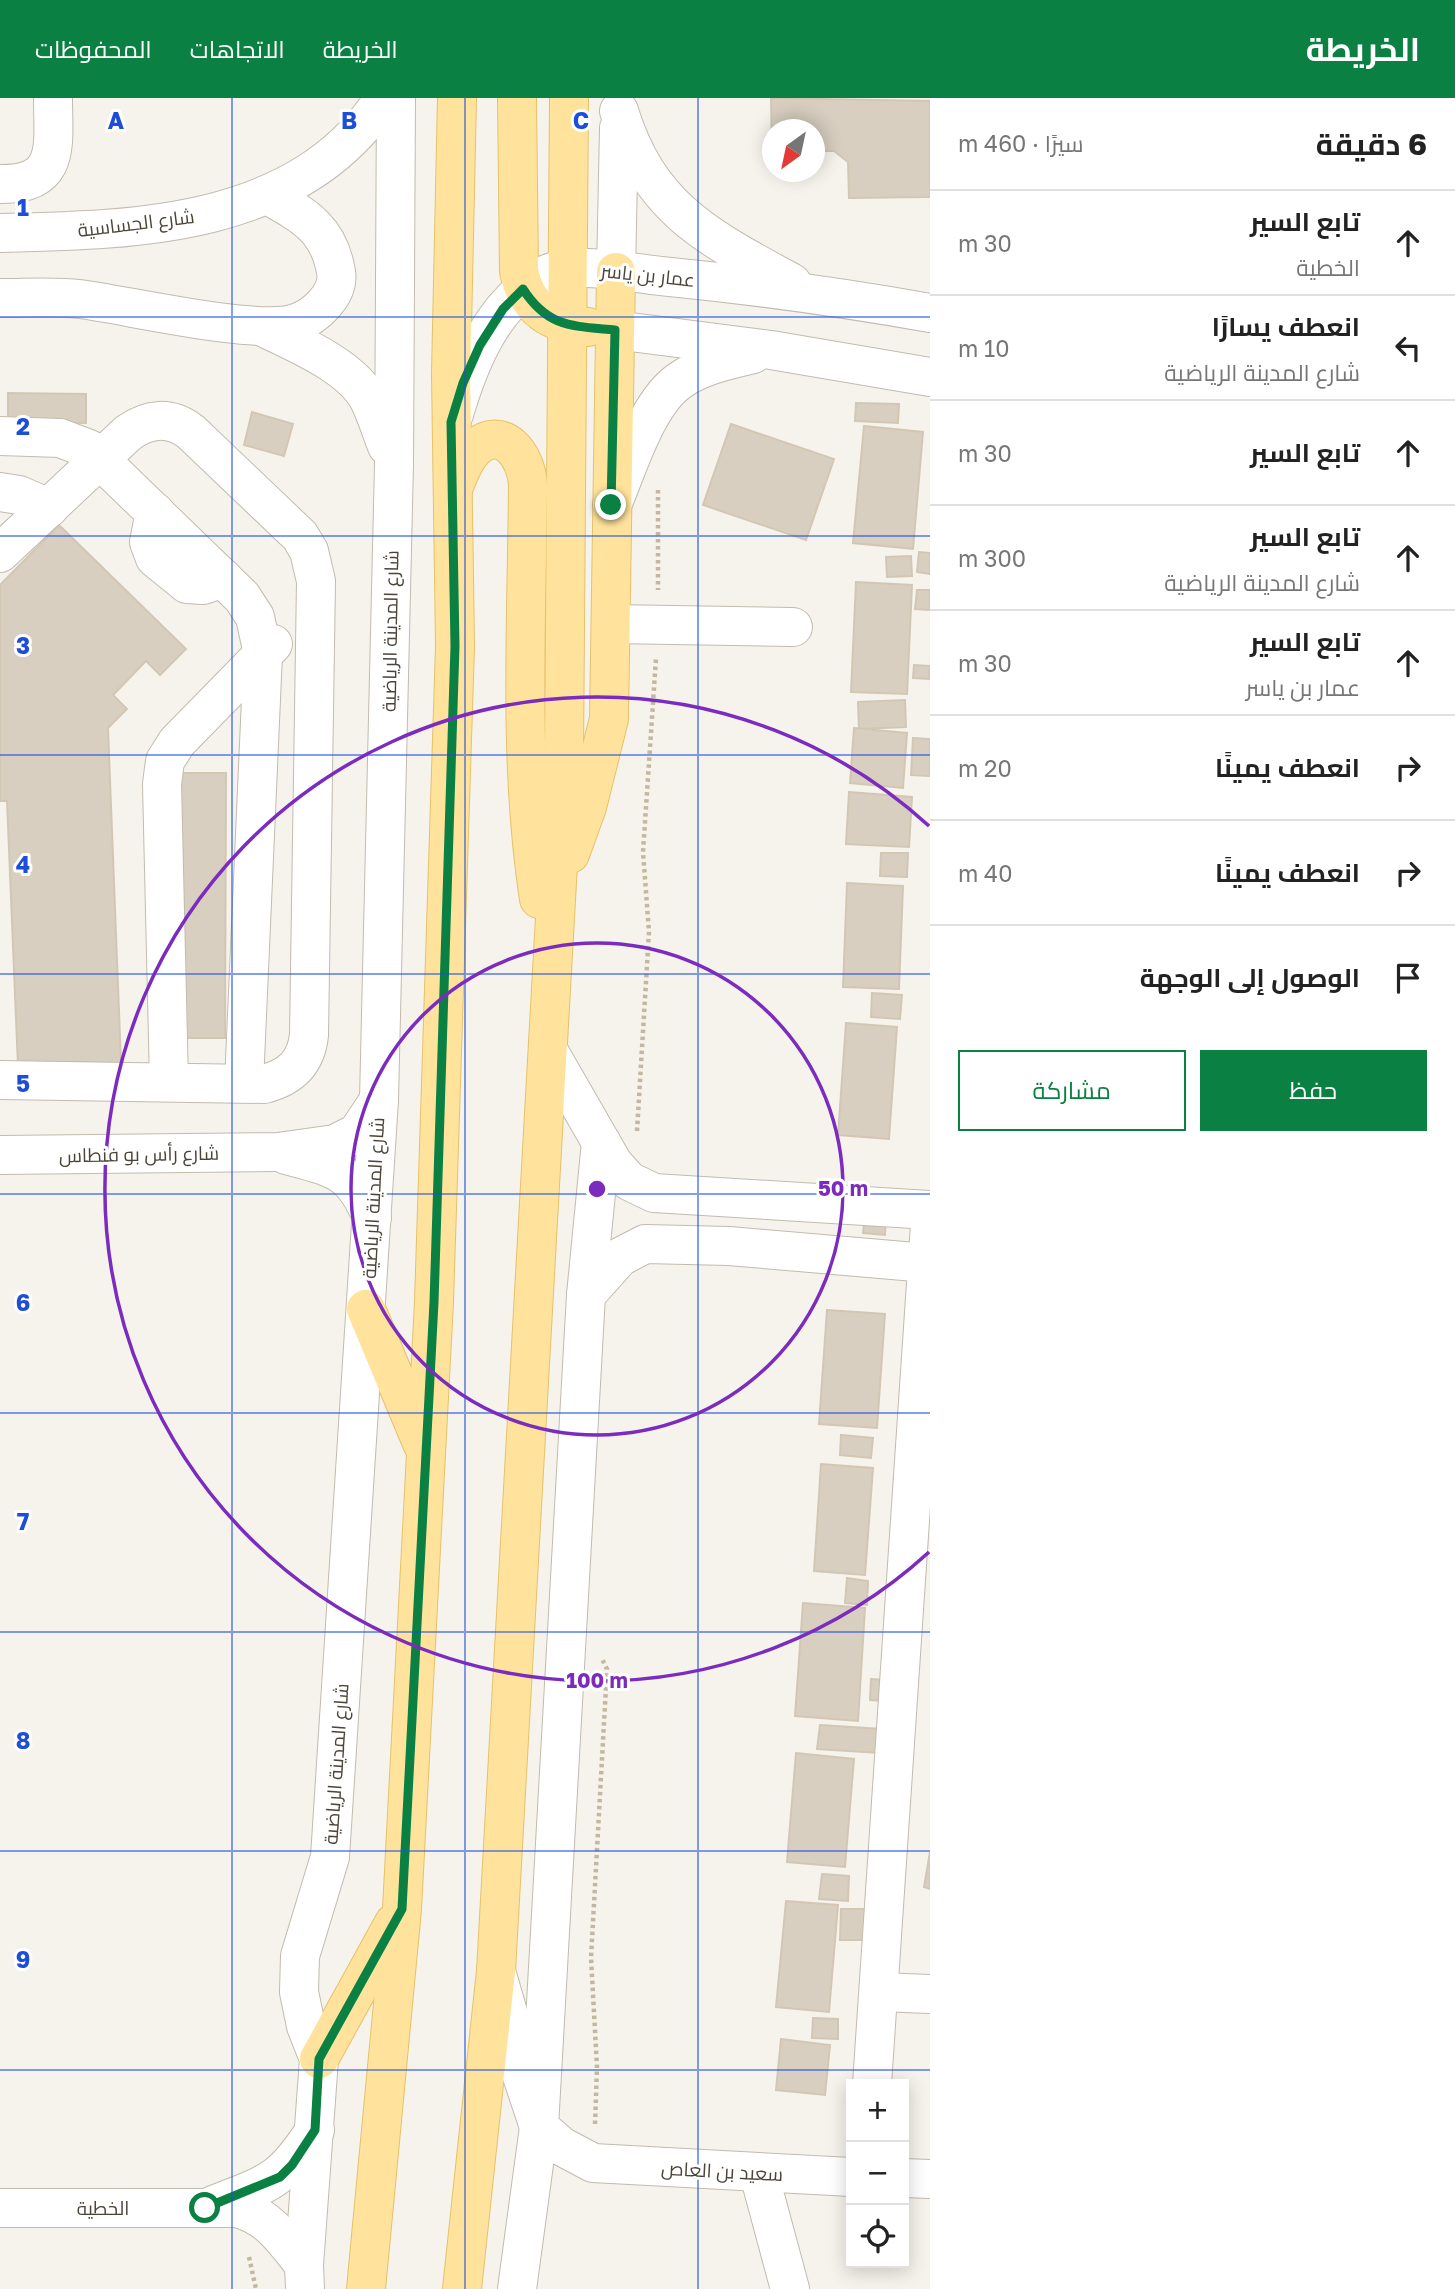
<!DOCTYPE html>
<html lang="ar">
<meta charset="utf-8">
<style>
:root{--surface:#fff;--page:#f2f2f2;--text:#222;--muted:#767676;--line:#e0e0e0;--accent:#0b8043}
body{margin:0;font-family:"Golos Text",Cairo,sans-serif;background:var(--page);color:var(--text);direction:rtl}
.controls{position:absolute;right:21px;bottom:21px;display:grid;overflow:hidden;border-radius:0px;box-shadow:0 4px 18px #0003}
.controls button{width:63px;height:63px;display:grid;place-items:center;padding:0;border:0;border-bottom:2px solid var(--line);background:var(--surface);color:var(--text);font:35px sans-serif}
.compass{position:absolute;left:762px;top:21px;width:63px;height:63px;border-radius:50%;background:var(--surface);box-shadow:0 4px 18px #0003;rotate:213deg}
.stop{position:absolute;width:21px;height:21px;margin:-16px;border:5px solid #0b8043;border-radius:50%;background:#fff}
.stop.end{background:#0b8043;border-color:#fff;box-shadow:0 2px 7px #0008}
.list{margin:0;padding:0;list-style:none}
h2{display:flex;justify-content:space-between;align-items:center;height:91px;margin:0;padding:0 28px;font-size:30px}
h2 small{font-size:23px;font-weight:400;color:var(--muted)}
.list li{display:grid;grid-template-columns:46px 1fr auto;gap:21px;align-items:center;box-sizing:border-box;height:105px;padding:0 28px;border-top:2px solid var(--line)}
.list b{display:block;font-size:26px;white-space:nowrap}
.list p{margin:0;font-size:23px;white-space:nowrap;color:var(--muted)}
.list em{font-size:23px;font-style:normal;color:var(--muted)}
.actions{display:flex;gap:14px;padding:21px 28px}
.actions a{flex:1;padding:16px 0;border:2px solid var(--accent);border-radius:0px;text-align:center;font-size:24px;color:var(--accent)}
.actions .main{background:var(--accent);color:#fff}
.icon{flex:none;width:38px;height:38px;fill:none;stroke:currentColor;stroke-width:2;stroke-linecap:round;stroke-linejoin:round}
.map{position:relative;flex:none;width:930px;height:2191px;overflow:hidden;direction:ltr}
header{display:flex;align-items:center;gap:42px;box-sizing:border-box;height:98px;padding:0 35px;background:var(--accent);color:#fff}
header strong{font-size:33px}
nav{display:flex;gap:38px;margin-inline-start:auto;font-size:24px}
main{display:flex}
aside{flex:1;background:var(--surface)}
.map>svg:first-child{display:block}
</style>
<header>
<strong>الخريطة</strong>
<nav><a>الخريطة</a><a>الاتجاهات</a><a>المحفوظات</a></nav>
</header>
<main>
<aside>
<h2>6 دقيقة<small>سيرًا · 460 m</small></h2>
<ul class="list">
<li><svg class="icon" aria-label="ahead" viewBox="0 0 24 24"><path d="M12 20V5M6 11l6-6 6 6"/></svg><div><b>تابع السير</b><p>الخطية</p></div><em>30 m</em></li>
<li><svg class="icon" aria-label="left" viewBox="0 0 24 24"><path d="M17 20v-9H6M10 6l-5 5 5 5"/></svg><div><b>انعطف يسارًا</b><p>شارع المدينة الرياضية</p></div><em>10 m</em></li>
<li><svg class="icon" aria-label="ahead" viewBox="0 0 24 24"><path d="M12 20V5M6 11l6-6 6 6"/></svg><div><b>تابع السير</b></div><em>30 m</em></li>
<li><svg class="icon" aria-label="ahead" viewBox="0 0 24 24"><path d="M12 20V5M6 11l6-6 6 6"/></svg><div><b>تابع السير</b><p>شارع المدينة الرياضية</p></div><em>300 m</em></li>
<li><svg class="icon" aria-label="ahead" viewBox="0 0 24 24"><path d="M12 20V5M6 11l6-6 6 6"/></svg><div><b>تابع السير</b><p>عمار بن ياسر</p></div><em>30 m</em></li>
<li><svg class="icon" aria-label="right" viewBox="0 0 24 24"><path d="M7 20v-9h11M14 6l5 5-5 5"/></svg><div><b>انعطف يمينًا</b></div><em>20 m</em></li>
<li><svg class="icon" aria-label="right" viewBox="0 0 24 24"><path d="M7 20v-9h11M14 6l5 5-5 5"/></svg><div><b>انعطف يمينًا</b></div><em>40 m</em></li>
<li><svg class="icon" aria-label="arrive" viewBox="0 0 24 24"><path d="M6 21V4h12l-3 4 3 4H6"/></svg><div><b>الوصول إلى الوجهة</b></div></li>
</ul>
<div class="actions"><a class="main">حفظ</a><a>مشاركة</a></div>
</aside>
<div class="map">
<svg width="930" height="2191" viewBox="0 0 930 2191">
<rect width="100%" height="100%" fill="#f6f3ec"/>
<!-- building -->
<g fill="#d8cfc1" stroke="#d3c7b4" stroke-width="2">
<path d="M771,0l159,3v96l-81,1 -1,-36 -14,-11h-20v-21h-42v21z"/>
<path d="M8,295l78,1v29l-78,-1z"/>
<path d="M856,305l43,1 -1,19 -43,-2z"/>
<path d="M252,314l41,12 -9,32 -40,-11z"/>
<path d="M731,326l103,35 -28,81 -103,-35z"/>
<path d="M864,328l59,6 -10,117 -60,-6z"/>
<path d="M59,427l127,124 -26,26 -14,-14 -33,34 14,14 -19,19 13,335 -103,4 -11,-266h-7v-216z"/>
<path d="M919,454l11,1v21l-13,-2z"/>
<path d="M911,458l1,20 -25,1 -1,-20z"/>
<path d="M856,484l56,3 -5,109 -56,-2z"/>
<path d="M917,492h13v20l-15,-1z"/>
<path d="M914,567l16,1 -1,13 -16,-1z"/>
<path d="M905,602l1,27 -47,2 -1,-27z"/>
<path d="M854,630l53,5 -4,55 -53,-5z"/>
<path d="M913,640l17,1v37l-19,-1z"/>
<path d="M181,675h45l-1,265h-46z"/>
<path d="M849,694l63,5 -3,50 -63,-3z"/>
<path d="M881,755h27l-1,24 -27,-1z"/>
<path d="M847,785l56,3 -4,103 -56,-2z"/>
<path d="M872,895l30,2 -2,24 -29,-2z"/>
<path d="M846,925l51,4 -8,112 -51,-4z"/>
<path d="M865,1116l21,2 -1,19 -22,-2z"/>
<path d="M827,1212l58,4 -8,114 -58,-4z"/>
<path d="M841,1337l32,3 -2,20 -31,-3z"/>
<path d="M821,1366l52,4 -8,107 -51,-4z"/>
<path d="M847,1480l21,3 -1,24 -22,-2z"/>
<path d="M803,1505l62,5 -7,113 -63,-5z"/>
<path d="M871,1581l14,1 -1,21 -14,-1z"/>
<path d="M820,1627l62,4 -2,24 -63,-4z"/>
<path d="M796,1655l58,6 -9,108 -58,-5z"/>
<path d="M930,1754v37l-6,-2z"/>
<path d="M822,1776l27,2 -1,25 -29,-2z"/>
<path d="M786,1803l52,4 -9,107 -53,-5z"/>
<path d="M841,1811h25l-1,31h-25z"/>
<path d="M813,1920l25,1v20l-26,-1z"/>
<path d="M781,1941l49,6 -5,50 -49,-5z"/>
</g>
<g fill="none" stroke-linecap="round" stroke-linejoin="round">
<defs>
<g id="minor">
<path d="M619,13c30,98 89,126 173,172"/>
<path d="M0,86c62,1 53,-39 53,-86"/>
<path d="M0,135c138,-3 300,-6 384,-135"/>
<path d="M616,174l3,-144"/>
<path d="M0,200c26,0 54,-2 80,1 47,6 177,37 216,24 19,-6 44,-29 40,-51 -7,-43 -31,-56 -67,-76"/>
<path d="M263,229c32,16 89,39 106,73 7,14 12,31 18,46"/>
<path d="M615,232l156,20 159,27"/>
<path d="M454,316c16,-54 39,-111 91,-139 28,-15 85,-2 116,1 90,9 179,21 269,37"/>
<path d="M0,338l60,2 29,11 153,148 13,20 8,37 -19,429"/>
<path d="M0,394l19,3 30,13"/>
<path d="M612,407c16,-37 35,-104 70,-126 21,-14 47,-19 71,-25"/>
<path d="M155,414l-6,30 6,16 32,26 16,1 20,-7"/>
<path d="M0,455l128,-120c21,-15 42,-17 63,-1l109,104 9,15 7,30 -7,454c-3,28 -18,42 -45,49l-264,-4"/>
<path d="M611,526l182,3"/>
<path d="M548,952l65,113 16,18 25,12 276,17"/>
<path d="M169,984l-7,-298 3,-23 12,-19 96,-98"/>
<path d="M0,1057l278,-3 57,-8 22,-11 22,-33"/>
<path d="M286,1057c48,13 66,14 86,63"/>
<path d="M586,1197l34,-38 25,-13 84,2 198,17"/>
<path d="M496,1873l19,66 6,36 18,54 22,19 32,17 258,14"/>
<path d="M879,1894l51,2"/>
<path d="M872,1986l58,-860"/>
<path d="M759,2076l31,115"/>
<path d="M904,2080l26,1"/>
<path d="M211,2108c57,-23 69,-22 104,-76"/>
<path d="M0,2110h237c32,8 48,33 67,57"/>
<path d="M305,2191l-1,-24 15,-206 -13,-33 -7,-34 1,-36 30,-99 49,-757 15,-636 2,-366"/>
<path d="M517,2191l22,-162 47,-832 15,-153"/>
</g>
<g id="major">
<path d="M517,0l2,173c7,38 33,53 69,56"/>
<path d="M453,391c5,-13 10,-29 21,-40 29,-26 52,7 54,35 -1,139 -10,278 11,415"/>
<path d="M570,756l17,-47 22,-88 7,-447"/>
<path d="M366,1211l56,134"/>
<path d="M319,1961l75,-136"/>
<path d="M366,2191l36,-380 32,-607 21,-656 -4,-272 6,-276"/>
<path d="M462,2191l34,-318 68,-1214 5,-659"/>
</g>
</defs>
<!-- minor casing -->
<use href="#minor" stroke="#c2bbae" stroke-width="40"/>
<!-- major casing -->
<use href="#major" stroke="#e6c16a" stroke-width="40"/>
<!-- path -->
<g stroke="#c4b79f" stroke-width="4.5" stroke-dasharray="3.5 3.5" stroke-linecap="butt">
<path d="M658,392v100"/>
<path d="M637,1033l12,-199 -6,-80 13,-194"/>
<path d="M595,2026l2,-57 -6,-109 16,-289 -5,-10"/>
<path d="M249,2159l7,32"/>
</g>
<!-- minor -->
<use href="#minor" stroke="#fff" stroke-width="38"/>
<!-- major -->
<use href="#major" stroke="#ffe39c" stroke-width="38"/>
</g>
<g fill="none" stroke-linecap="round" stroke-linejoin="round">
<!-- route -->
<path stroke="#0b8043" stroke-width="9" d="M205,2110l75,-31 12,-12 23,-35 4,-71 83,-150 32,-607 21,-656 -4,-224 12,-39 17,-38 23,-36 20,-20c25,39 50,37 92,41l-4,175"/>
</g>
<!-- grid -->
<path fill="none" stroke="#1d4ed8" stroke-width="2" stroke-opacity="0.55" d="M232,0v2191M465,0v2191M698,0v2191M0,219h930M0,438h930M0,657h930M0,876h930M0,1096h930M0,1315h930M0,1534h930M0,1753h930M0,1972h930"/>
<!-- distance rings -->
<g fill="none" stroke="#7b2cbf" stroke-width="3.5">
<circle cx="597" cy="1091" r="246"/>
<path d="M929 1454A492 492 0 1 1 929 728"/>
</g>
<g text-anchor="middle" stroke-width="6" stroke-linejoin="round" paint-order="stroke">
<!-- street labels -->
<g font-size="19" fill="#4b4439" stroke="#fff">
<text transform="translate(136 125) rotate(-7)" y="7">شارع الجساسية</text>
<text transform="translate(648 177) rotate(6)" y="7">عمار بن ياسر</text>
<text transform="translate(390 533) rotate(-89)" y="7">شارع المدينة الرياضية</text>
<text transform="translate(139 1056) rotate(-1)" y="7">شارع رأس بو فنطاس</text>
<text transform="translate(373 1100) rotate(-87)" y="7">شارع المدينة الرياضية</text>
<text transform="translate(336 1666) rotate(-86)" y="7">شارع المدينة الرياضية</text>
<text transform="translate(722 2073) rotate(3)" y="7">سعيد بن العاص</text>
<text x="103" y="2117">الخطية</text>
</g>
</g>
<g font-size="23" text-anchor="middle" font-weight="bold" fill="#1d4ed8" stroke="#fff" stroke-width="6" stroke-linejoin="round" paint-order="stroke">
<text x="116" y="31">A</text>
<text x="349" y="31">B</text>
<text x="581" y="31">C</text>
<text x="23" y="118">1</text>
<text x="23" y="337">2</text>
<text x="23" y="556">3</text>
<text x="23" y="775">4</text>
<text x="23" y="994">5</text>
<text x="23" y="1213">6</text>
<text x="23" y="1432">7</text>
<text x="23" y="1651">8</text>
<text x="23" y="1870">9</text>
</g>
<circle cx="597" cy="1091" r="10" fill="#7b2cbf" stroke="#fff" stroke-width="3.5"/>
<g font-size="21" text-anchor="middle" font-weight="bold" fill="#7b2cbf" stroke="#fff" stroke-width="6" stroke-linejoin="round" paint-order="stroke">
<text x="843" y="1098">50 m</text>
<text x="597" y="1590">100 m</text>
</g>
</svg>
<div class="controls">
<button>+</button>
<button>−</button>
<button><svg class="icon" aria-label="locate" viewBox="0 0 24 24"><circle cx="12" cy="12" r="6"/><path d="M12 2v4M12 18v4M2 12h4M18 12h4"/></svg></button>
</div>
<svg class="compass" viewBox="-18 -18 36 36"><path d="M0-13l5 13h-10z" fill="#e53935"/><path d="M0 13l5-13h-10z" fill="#767676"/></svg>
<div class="stop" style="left:205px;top:2110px"></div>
<div class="stop end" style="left:611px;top:407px"></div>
</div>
</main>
